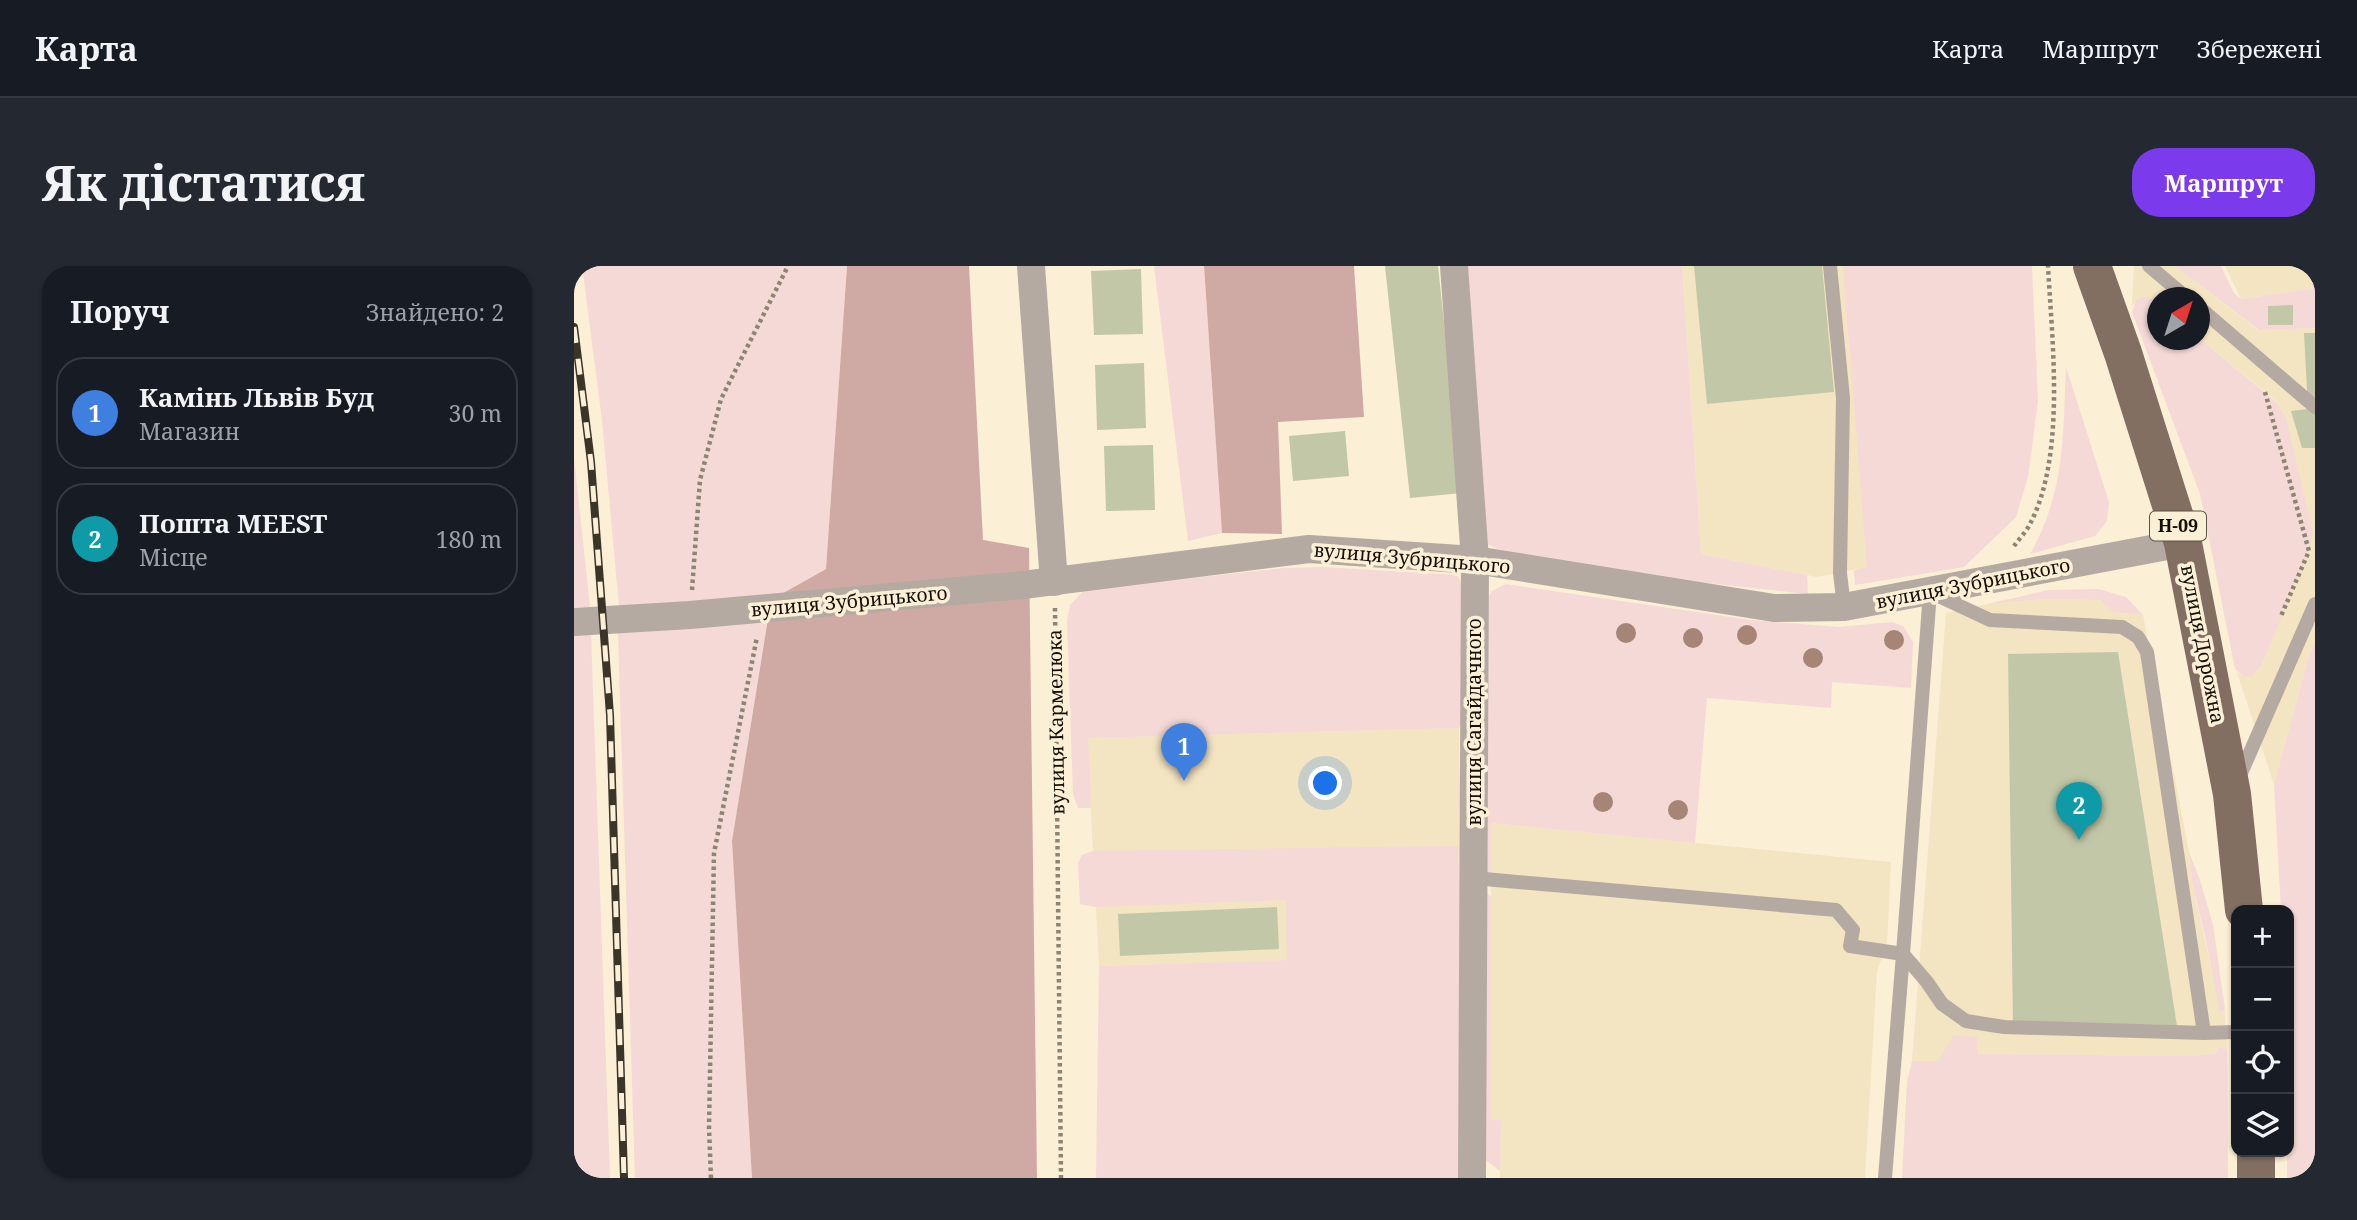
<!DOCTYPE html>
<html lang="uk">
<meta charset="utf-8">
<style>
:root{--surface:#171b24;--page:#242831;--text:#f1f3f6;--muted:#9ea1a6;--line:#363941;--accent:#7c3aed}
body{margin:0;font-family:"Noto Serif",serif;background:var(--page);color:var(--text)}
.controls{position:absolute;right:21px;bottom:21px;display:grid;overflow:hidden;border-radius:14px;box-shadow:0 2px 5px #0004}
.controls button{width:63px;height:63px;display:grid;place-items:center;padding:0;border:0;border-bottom:2px solid var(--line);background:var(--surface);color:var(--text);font:35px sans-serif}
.compass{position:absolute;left:1573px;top:21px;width:63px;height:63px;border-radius:50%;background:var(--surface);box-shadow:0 2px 5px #0004;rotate:39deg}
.you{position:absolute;left:752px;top:518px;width:24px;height:24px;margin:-18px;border:5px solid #fff;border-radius:50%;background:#1a73e8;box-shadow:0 0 0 10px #1a73e833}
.badge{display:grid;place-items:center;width:46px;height:46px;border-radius:50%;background:var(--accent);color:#fff;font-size:23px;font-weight:700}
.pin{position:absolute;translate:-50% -58px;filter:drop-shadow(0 2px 4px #0008)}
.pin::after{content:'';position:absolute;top:37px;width:24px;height:21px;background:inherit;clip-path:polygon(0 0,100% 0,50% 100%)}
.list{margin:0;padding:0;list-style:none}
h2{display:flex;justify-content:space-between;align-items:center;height:91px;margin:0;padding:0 28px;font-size:30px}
h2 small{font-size:23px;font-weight:400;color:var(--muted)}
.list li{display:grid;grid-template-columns:46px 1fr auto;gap:21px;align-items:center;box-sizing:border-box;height:112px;margin:0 14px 14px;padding:0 14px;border:2px solid var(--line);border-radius:28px}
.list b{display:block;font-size:26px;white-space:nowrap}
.list p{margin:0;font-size:23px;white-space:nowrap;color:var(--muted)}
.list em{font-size:23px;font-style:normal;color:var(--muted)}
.icon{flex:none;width:38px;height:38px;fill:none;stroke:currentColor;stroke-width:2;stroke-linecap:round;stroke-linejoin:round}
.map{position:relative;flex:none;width:1741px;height:912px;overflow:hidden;border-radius:28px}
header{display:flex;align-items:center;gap:42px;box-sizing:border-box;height:98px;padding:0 35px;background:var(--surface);border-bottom:2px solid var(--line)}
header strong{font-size:33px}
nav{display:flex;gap:38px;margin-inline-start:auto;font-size:24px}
.intro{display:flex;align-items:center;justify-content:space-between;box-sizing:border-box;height:168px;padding:0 42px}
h1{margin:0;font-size:49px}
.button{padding:18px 32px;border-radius:28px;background:var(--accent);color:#fff;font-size:24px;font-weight:700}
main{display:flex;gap:42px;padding:0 42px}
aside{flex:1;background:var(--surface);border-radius:28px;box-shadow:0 2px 5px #0004}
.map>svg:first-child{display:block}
</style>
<header>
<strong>Карта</strong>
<nav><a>Карта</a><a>Маршрут</a><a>Збережені</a></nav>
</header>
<div class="intro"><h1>Як дістатися</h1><a class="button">Маршрут</a></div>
<main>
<aside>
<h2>Поруч<small>Знайдено: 2</small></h2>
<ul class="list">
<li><span class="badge" style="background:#3f7fe0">1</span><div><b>Камінь Львів Буд</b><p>Магазин</p></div><em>30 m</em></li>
<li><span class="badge" style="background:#0f9aa8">2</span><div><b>Пошта MEEST</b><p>Місце</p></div><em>180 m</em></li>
</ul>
</aside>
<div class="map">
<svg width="1741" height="912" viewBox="0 0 1741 912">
<rect width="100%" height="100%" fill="#fbefd5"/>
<!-- built -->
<g fill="#f3e4c2">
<path d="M1108,0h302l-51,288 -116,23 -116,-23z"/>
<path d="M1560,0h41l83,64 57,-2v314l-8,21 -33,122 -37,-113 3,3 18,-4 51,-120 -34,-151 -75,-61v-41h-42l-1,6 -6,-6 -17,5 -2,4z"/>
<path d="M1651,0h90v22l-74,11z"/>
<path d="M1471,333l55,1 13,12 30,3 46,237 3,30 29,131 4,-3 2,39 -9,-2 -3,7 -27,2 -210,-2 -1,-17 -39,24h-26l34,-448 41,-9z"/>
<path d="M885,462l3,227 -363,11 -12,-228z"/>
<path d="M917,557l400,39 -4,82 -10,27 -12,207h-365l1,-58 -10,-1z"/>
</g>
<!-- green -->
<g fill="#f4d9d6">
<path d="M8,0h265l-21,303 -55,31 -152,6 -17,-186z"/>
<path d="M580,0h50l18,267 -34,8z"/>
<path d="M888,0h220l19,288 106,21 1,19 -191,-21 -119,-24 -16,-7z"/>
<path d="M1269,0h189l6,135 -10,76 -12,40 -52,50 -109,18 -1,-15 13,-3z"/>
<path d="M1601,0h46l13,27 7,6 74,-11v40l-56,2z"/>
<path d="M1569,31l8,1 6,6 1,36 42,-1 75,62 11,17 27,114 -4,19 -48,115 -9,10 -8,1 -9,-8 -35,-175 -68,-182 4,-12z"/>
<path d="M1492,101l43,135 -2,19 -12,15 -65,18c35,-61 33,-119 36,-187z"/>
<path d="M0,191l16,150 -16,1z"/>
<path d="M750,301l133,8 4,7 1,140 -3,6 -371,10 3,70h-13l-5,-14 -6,-173 3,-16 14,-15 199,-22z"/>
<path d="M932,318l245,36 88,7 54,-5 11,5 9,15 -2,46 -79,-6 -1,26 -124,-10 -12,145 -204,-20v53l-7,-5 2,-270 6,-10z"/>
<path d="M1524,323l28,8 17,18 -30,-3 -13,-12 -55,-1 -58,5 62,-14z"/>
<path d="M194,352l-36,223 20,337h-117l-17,-545z"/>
<path d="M17,368l19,544h-36v-543z"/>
<path d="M1741,376v536h-28l2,-268h-8l-7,-125 33,-122z"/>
<path d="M884,580l4,109 -2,223h-364l3,-212 188,-6 -1,-60 -190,7 -16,-3 -2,-41 4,-8 11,-4z"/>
<path d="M1615,586l11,28 13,45 12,85 -5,3 -15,-77 -13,-54z"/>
<path d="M908,622l9,9v222l10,1 -1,51 -17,-13z"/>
<path d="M1380,769l23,2 1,17 210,2 27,-2 3,-7 9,2 1,129h-326l5,-96 5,-21h26z"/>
</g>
<!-- forest -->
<g fill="#cfa9a4">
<path d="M273,0h122l14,274 46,8 8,630h-285l-20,-337 39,-241 55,-31z"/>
<path d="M630,0h150l10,151 -86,5 4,112 -60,-1z"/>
</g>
<!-- building -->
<g fill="#c2c8a7">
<path d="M811,0h53l24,227 -52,5z"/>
<path d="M1120,0h128l12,126 -127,12z"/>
<path d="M567,3l2,65 -49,1 -3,-64z"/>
<path d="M1719,39v20h-25v-19z"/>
<path d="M1730,67h11v115h-13l-11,-37 17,-2z"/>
<path d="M570,97l2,65 -49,2 -2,-65z"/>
<path d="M771,165l4,45 -56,5 -4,-45z"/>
<path d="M579,179l2,65 -49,1 -2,-65z"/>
<path d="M1544,386l59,374h-164l-5,-372z"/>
<path d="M703,641l2,42 -159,7 -2,-42z"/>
</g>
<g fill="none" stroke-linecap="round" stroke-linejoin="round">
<!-- path -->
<g stroke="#8d8573" stroke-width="4.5" stroke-dasharray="3.5 3.5" stroke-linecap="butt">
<path d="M1691,126l44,159 -28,65"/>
<path d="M1440,280c5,-7 12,-14 16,-22 36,-69 22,-182 18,-258"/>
<path d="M118,324l8,-110 21,-81 67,-133"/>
<path d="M481,342l6,570"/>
<path d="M137,912l-2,-50 5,-275 43,-216"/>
</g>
<!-- lane -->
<g stroke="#b5aaa2" stroke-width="14">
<path d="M1256,0l13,132 -3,175 4,34"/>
<path d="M1575,0l38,32"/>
<path d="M1626,42l115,99"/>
<path d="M1664,514l77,-176"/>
<path d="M899,612l363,32 17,20 -3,16 53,8 -18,224"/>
<path d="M1630,767l-200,-6 -38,-6 -24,-17 -15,-22 -24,-28 27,-362 60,28 132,7 16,10 9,15 57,381 32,-1"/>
</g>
<!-- street -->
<g stroke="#b5aaa2" stroke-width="28">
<path d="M457,0l23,316"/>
<path d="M880,0l21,294 -3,618"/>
<path d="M0,356l116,-7 333,-30 286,-36 166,11 299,48 70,-1 339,-64"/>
</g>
<!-- primary -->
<g stroke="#826f62" stroke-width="38">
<path d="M1518,0l31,87 60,190 49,251 12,116"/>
<path d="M1682,886v26"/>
</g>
<defs>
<path id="rail" d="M0,61l17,135 19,253 14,463"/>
</defs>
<!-- rail casing -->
<use href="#rail" stroke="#3a3429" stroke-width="8"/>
<!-- rail -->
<use href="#rail" stroke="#fbefd5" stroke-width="5" stroke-dasharray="16" stroke-linecap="butt"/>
</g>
<!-- trees -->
<g fill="#a68577">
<circle cx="1052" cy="367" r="10"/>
<circle cx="1173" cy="369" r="10"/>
<circle cx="1119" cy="372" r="10"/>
<circle cx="1320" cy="374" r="10"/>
<circle cx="1239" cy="392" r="10"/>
<circle cx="1029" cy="536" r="10"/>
<circle cx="1104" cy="544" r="10"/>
</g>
<g text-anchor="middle" stroke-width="7" stroke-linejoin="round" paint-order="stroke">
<!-- shield labels -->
<rect fill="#fbefd5" stroke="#595245" stroke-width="2" x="1576" y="245.5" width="56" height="29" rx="5"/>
<g font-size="18" font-weight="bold" fill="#140f07">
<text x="1604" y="266">Н-09</text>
</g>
<!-- street labels -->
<g font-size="19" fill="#140f07" stroke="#fbefd5">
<text transform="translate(838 292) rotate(5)" y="7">вулиця Зубрицького</text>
<text transform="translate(1399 317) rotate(-11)" y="7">вулиця Зубрицького</text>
<text transform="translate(275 335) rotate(-5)" y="7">вулиця Зубрицького</text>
<text transform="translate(1629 378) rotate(79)" y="7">вулиця Дорожна</text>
<text transform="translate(482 456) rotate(-91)" y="7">вулиця Кармелюка</text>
<text transform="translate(900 456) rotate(-90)" y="7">вулиця Сагайдачного</text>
</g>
</g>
</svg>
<div class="controls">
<button>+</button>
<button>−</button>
<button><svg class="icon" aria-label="locate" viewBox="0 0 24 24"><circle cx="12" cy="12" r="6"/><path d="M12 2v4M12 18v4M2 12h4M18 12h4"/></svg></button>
<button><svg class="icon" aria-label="layers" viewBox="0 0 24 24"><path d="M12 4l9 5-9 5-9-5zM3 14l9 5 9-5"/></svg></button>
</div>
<svg class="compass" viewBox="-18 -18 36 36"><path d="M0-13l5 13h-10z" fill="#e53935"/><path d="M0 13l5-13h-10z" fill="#9ea1a6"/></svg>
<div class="you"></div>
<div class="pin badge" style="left:610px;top:515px;background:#3f7fe0">1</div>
<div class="pin badge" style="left:1505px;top:574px;background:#0f9aa8">2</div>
</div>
</main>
